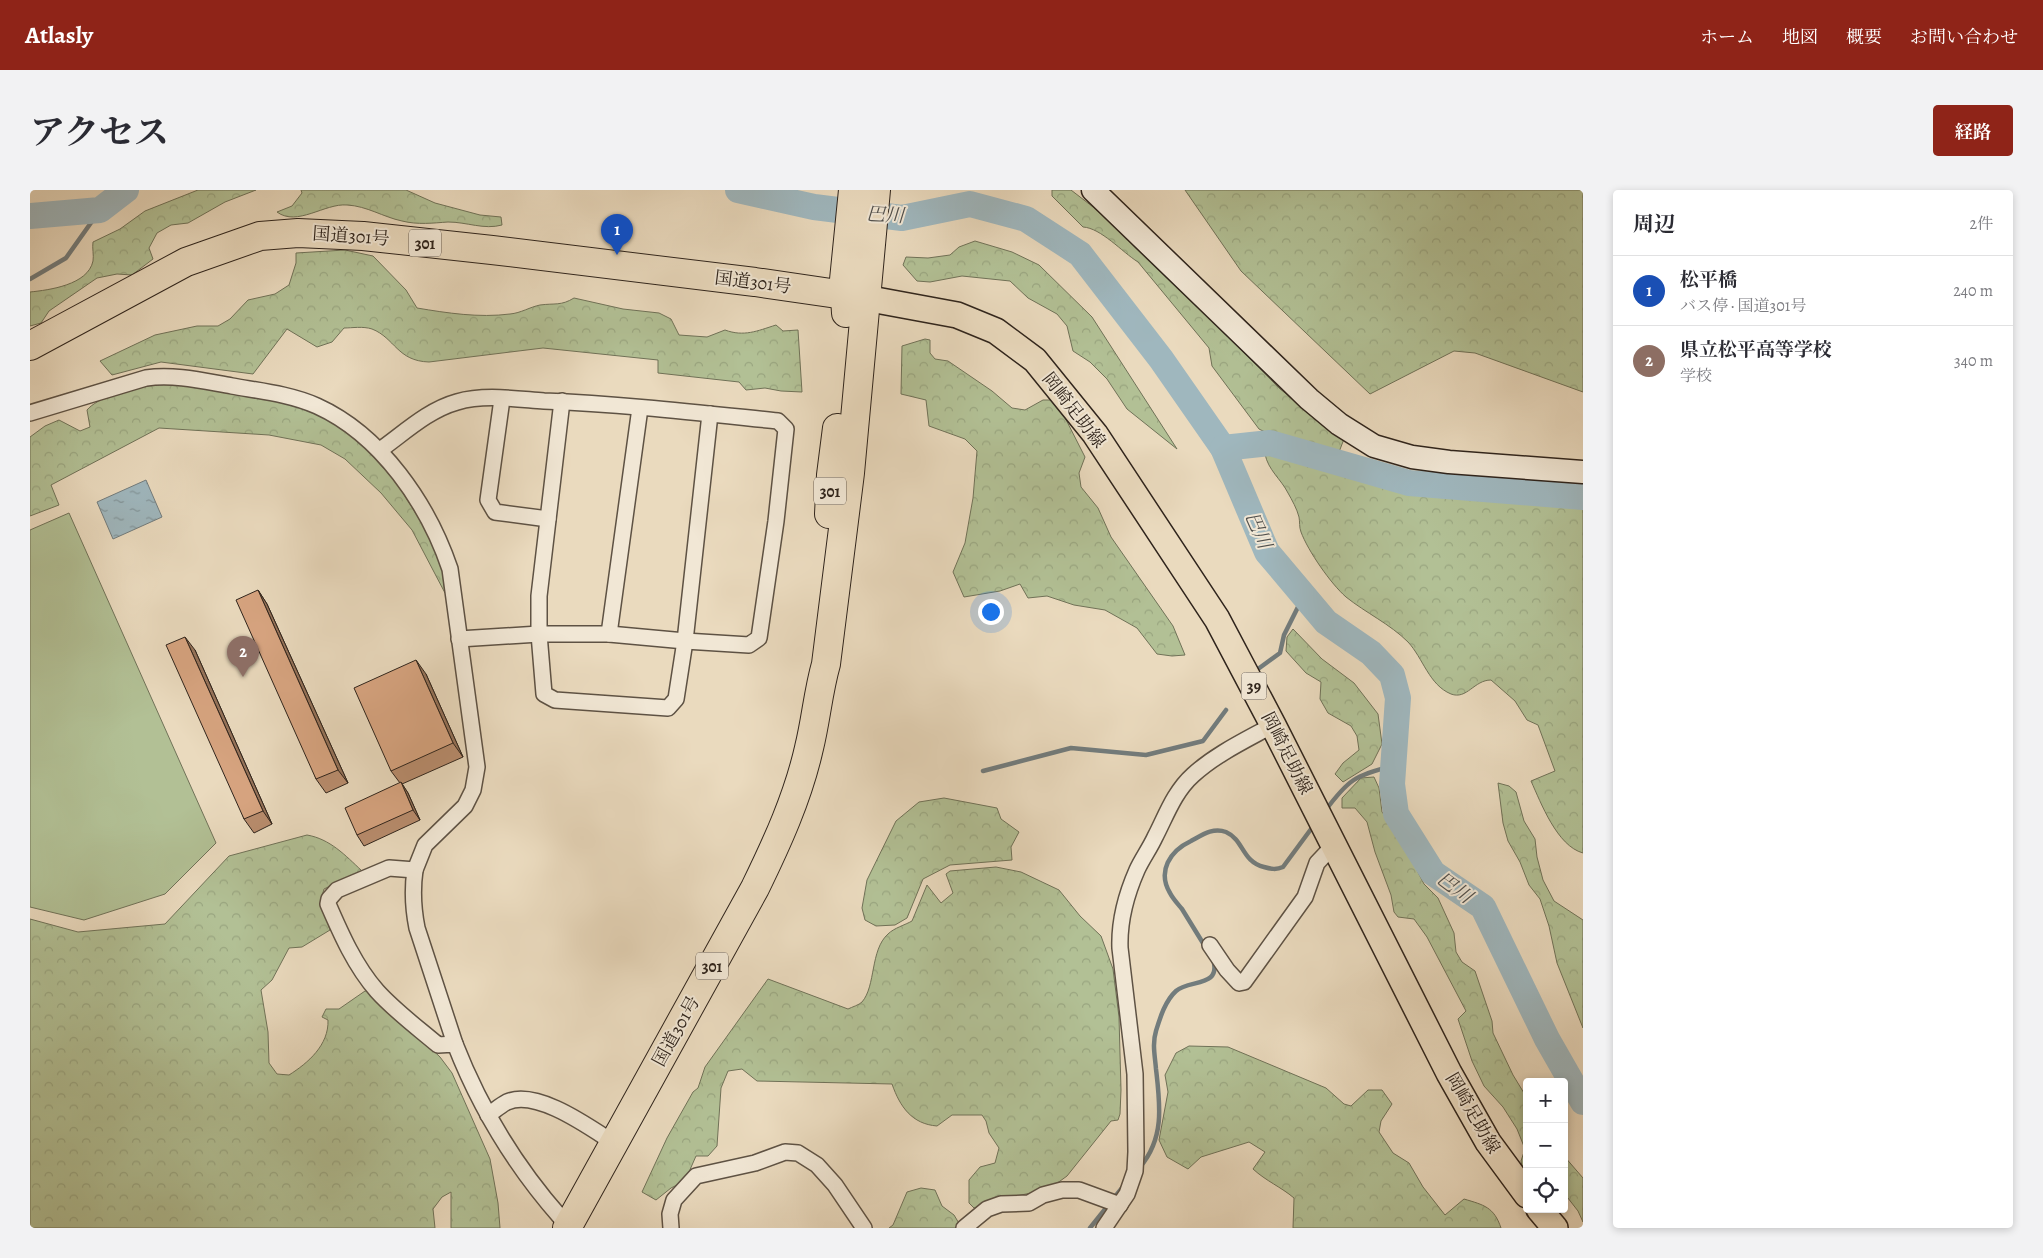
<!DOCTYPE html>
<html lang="ja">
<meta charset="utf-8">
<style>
:root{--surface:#fff;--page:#f2f2f3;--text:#2b2b33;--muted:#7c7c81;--line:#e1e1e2;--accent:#8f2418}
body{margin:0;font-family:Alegreya,"Noto Serif JP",serif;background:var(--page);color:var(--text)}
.controls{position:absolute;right:15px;bottom:15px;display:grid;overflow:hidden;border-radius:5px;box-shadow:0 2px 8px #0003}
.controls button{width:45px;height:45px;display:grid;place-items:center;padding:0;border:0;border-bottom:1px solid var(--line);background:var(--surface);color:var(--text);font:25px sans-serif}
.you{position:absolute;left:960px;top:421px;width:18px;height:18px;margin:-12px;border:4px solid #fff;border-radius:50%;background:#1a73e8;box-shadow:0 0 0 8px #1a73e833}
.badge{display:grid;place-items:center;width:32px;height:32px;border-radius:50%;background:var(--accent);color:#fff;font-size:16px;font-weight:700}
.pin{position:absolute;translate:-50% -41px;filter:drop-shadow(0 1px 2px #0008)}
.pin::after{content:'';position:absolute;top:26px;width:18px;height:15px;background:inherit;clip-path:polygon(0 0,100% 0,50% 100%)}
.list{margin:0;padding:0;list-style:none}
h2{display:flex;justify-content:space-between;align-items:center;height:65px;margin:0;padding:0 20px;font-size:21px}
h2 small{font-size:16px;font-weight:400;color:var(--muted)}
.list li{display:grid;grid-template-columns:32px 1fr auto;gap:15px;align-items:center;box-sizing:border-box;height:70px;padding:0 20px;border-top:1px solid var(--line)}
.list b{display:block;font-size:19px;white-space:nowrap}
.list p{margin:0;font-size:16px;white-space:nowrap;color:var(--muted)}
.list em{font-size:16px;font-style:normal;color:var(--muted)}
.icon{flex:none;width:28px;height:28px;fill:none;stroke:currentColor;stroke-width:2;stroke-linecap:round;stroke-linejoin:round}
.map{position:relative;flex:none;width:1553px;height:1038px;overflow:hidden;border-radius:5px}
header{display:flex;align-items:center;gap:30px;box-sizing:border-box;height:70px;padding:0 25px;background:var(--accent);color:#fff}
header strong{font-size:24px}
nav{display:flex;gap:28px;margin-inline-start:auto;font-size:18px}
.intro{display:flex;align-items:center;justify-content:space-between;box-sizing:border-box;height:120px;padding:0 30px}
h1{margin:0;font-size:35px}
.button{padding:12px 22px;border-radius:5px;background:var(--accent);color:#fff;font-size:18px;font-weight:700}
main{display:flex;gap:30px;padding:0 30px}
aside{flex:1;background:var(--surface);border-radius:5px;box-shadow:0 2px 8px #0003}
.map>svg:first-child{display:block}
</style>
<header>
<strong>Atlasly</strong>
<nav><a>ホーム</a><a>地図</a><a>概要</a><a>お問い合わせ</a></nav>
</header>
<div class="intro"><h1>アクセス</h1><a class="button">経路</a></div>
<main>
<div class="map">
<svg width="1553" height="1038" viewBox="0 0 1553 1038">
<defs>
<pattern id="forest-crowns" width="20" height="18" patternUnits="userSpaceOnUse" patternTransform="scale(1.25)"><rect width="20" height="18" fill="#b2c095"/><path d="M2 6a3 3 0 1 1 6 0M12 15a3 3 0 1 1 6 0" fill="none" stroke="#99a580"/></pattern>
<pattern id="water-ripples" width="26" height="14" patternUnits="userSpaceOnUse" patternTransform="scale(1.25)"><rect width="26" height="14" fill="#9fb7be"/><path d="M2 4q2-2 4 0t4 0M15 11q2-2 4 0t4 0" fill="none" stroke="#82959a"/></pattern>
</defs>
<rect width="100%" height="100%" fill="#eadabe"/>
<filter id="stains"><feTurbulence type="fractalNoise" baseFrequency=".004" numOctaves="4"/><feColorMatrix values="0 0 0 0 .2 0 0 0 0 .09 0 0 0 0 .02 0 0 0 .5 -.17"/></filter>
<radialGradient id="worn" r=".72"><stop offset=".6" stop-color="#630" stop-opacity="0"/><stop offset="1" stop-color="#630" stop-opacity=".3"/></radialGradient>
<!-- grass -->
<path fill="#b2c095" stroke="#707258" d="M39,323l147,330 -51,51 -81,26 -54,-13v-377z"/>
<!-- forest -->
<g fill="url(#forest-crowns)" stroke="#707258">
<path d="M168,0h58l-31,12 -37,21 -17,2 -14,8 -8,15 4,11 -21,16 -15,-1 -20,4 -48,33 -8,12 -11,3v-34c19,-2 58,-7 63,-31 1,-6 -1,-13 0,-19l27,-13 25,-18z"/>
<path d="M271,0h105l29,13 45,12 21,2 1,8c-18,5 -35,-3 -54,-3 -15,1 -30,3 -46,-1 -19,-4 -35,-15 -55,-16 -22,-2 -50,22 -70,7l15,-6 10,-13z"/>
<path d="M1022,0h19l35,27 52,49 122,123 64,50 -5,13h-7l-53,-13 -20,-10 -47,-63 -3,-18 -71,-86c-16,-10 -37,-34 -55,-35l-31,-31z"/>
<path d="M1155,0h398v202l-108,-39 -21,-2 -84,43 -129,-123z"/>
<path d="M945,51l37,11 27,13 53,52 85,132 -50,-40 -20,-30 -17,-17 -17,-11 -6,-25 -10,-12 -29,-16 -18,-17 -48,-5 -32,6 -13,-1 -14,-16 3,-8 22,1 22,-3 9,-8z"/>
<path d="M315,60l28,6 33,34 11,18c30,5 62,10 93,6 11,-1 20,-7 30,-9 15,-2 21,1 34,-7l49,11 36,4 12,6 8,16 28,2 18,-7c19,7 32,1 51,-5l7,6 15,-1 4,62 -21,-1 -16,-3 -19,2 -7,-8 -81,-9v-13l-115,-12 -114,14c-32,-1 -34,-24 -57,-33 -9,-3 -20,-1 -28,-1l-12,14 -15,5 -30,-18 -34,45 -92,-12 -49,13 -12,-14 55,-26 42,-9h21l12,-7 18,-19 27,-6 14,-9 7,-22v-10z"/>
<path d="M895,149l5,1v13l5,6 13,2 44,30 20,17 13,2 18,-10h13l29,57 -6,16 2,14 17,21 13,29 62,89 12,29 -13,1 -15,-2 -20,-26 -32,-18 -31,-5 -27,-9 -19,2 -8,-14 -20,7 -36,6 -11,-25 12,-29 8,-45 4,-47 -12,-12 -36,-13 -3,-26 -25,-6 1,-48z"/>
<path d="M152,193l105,20 30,9 41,28 38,42 39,61 7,25 3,25 -33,-63 -31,-37 -36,-34 -24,-14 -52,-10 -110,-7 -108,57 8,20 -29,11v-79l15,-11 14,-6 21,11 10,-4 -3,-17c10,-12 43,-23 60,-26 11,-2 24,0 35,-1z"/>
<path d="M1240,262l14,5 47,7 89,27 163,11v351c-26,-7 -42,-50 -52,-72l24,-10 -17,-46 -11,-5 -12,-19 -24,-21c-17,0 -24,20 -40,14 -22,-9 -28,-36 -43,-52 -18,-18 -42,-29 -62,-45 -15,-13 -38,-46 -45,-65 -2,-5 -1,-10 -2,-15 -2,-8 -7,-17 -11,-24 -7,-14 -20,-23 -23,-39z"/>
<path d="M1263,439l29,30 32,24 24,31 4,30 -10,20 -29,18 -8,-8 8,-11 16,-13 -2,-14 -6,-10 -23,-13 -8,-14 1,-17 -15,-9 -20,-22 1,-14z"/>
<path d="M1344,587l5,11 3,24 15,19 27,53 14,14 16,35 2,19 6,10 13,9 17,50 1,12 20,42 14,23v80l-3,-1 -3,-16 4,-12 -8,-20 -14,-22 -19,-21 -12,-25 -14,-42 8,-8 -39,-74 -13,-18 -16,-2 -4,-5 -3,-17 -16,-43 -8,-30 -12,-14h-13v-10l19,-20z"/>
<path d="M1468,593l11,3 7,6 8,29 11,18 2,18 6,23 11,21 29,19v108l-26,-65 -8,-37 -9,-27 -11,-14 -9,-23 -12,-21 -5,-18z"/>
<path d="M914,608l53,10 4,11 18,13 -8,15 1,13 -62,5 -27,14 -16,39 -12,7 -19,1 -11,-6 -3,-12 5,-28 29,-59 23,-19z"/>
<path d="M277,645c23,4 38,20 55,36l-38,18 -3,11 9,30 -28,17 -13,1 -17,32 -11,10 7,42 1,31 8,11 12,1c19,-12 40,-30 39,-55l-6,-3 4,-8h13l26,-18h6l69,66 12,16 38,86 8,44 2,25h-49v-36l-9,5 -9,12 2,19h-405v-309l48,13 87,-8 64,-68z"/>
<path d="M966,677l25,5 38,18 21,26 21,20 12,33 6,48 2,73 -1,24 -2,6 -7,1 -44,55 -11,8 -25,9 -34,7 -23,8 -5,-5v-23l11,-13 15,-4 4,-15 -10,-15 -3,-12 -4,-6h-30l-15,11c-25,-2 -37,-19 -45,-42l-135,-3 -15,-12 -14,2 -7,17 -4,58 -9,10h-12l-11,25 -14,7 -15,12 -14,-8 25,-54 26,-46 5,-4 7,-21 63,-88 80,30c4,-2 11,-4 14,-7 14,-16 8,-52 26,-68 6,-6 17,-9 24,-13l15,-36 14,18 12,-10 -7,-19 4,-3z"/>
<path d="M1159,856l39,1 98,41 18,16 7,2 17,-16h14l10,14 -11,17 -2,11 14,21 16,10 14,24 22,28 19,-16c20,6 30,8 37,29h-208l1,-30c-13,-11 -28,-17 -41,-29l12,-17 -16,-10 -48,15 -13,12 -21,-12 -8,-17 9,-48 -3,-17 11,-22z"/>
<path d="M1534,966l19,22v44l-5,-11 -14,-18z"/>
<path d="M891,998l14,2 7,16 12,9 6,10 -3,3h-68l4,-3 14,-33z"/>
</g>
<!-- water -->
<path fill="url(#water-ripples)" stroke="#727c7d" d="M116,290l16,37 -49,22 -16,-37z"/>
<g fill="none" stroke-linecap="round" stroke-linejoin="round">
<!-- stream -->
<g stroke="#727c7d" stroke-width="4.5">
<path d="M0,89l36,-21 34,-48"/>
<path d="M1228,479l22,-16 4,-18 20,-40"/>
<path d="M953,581l88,-23 75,7 57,-14 23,-31"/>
<path d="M1295,621c23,-31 30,-36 68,-45"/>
<path d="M1176,758c-8,-13 -16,-26 -24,-39 -4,-5 -9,-10 -12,-16 -13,-22 0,-42 21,-52 11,-6 22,-14 35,-9 18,8 16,30 38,35 7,2 12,3 19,0l31,-42"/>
<path d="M1110,977c25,-29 20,-63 16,-98 -1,-13 -4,-25 0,-38 4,-13 9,-30 20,-40 13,-12 46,-3 37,-32"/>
<path d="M1060,1038l32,-40"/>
</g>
<!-- river -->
<g stroke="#9fb7be" stroke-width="26">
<path d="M708,0l76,17 88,11 68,-14 56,15 54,35 81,105 62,89 44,104 59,70 45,31 21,22 6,23 -6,86 4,30 37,59 50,34 64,132 36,63"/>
<path d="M0,26l70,-6 26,-20"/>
<path d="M1193,258l47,-5 139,40 174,14"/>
</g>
<defs>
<g id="street">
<path d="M472,209l-14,101 7,12 53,7"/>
<path d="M532,211l-23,195v38l5,60 11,6 113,8 8,-9 9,-58 25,-227"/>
<path d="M0,223l116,-35c29,-4 57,3 86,8 28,5 58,8 85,20 64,29 111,98 133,163l27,198 -4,23 -8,16 -40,39 -10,25 -26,-2 -52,22 -8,9 -1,5c13,30 27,62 49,87 18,20 41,37 61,54l17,-1c25,64 61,123 106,174"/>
<path d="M350,260c24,-17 48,-40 77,-48 27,-8 59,-3 87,-1 78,3 156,12 234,20l8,8 -10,92 -17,117 -10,7 -64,-4 -76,-7h-70l-80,5"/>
<path d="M579,444l31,-226"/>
<path d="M385,680c-3,21 -2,38 2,58l38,116"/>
<path d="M1180,755l17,25 12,13 5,-1 61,-85 12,-34 16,-17"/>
<path d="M458,925c6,-4 13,-10 19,-13 30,-13 82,25 107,41"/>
<path d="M641,1038l-1,-14 4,-14 22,-24 59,-13 30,-11 13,1 19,12 18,20 29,43"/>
<path d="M934,1038l23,-19 14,-5 28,-1 14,-8 19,-5h17l41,15"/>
<path d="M1074,1038l23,-34 8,-23 1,-19 -1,-78 -15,-126c-1,-27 6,-53 17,-78 5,-11 13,-22 18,-33 11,-21 19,-45 38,-62 23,-21 53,-35 80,-50"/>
</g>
<path id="secondary" d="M1063,0l216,209 30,25 35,22 38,11 37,5 134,10"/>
<g id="primary">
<path d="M835,108l92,17 39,16 39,29 60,74 122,185 56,106 176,348 39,69 39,53"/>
<path d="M1509,1019l16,19"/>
</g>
<g id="highway">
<path d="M816,123l-2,-33 9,-90"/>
<path d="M0,156l156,-84 74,-26 38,-3 65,3 129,14 263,32 110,16"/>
<path d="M799,324l2,-39 6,-47"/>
<path d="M537,1038l188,-340c22,-45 43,-91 54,-140 7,-28 9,-56 17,-84l24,-191 26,-283"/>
</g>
</defs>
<!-- street casing -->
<use href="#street" stroke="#5e5244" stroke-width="18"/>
<!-- secondary casing -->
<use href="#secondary" stroke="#2f241c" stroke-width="25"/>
<!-- primary casing -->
<use href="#primary" stroke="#2f241c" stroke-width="28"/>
<!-- highway casing -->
<use href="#highway" stroke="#2f241c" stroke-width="30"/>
<!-- street -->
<use href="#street" stroke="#f1e7d5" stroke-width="15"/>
<!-- secondary -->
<use href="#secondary" stroke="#f1e7d5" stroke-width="22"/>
<!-- primary -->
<use href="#primary" stroke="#eadabe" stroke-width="25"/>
<!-- highway -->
<use href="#highway" stroke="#eadabe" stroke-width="28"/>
</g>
<!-- wall -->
<g fill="#b98d6e" stroke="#2f241c">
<path d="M228,400l9,14 81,179 -22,10 -10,-14z"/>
<path d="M165,460l77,174 -18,9 -10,-14z"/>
<path d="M396,484l37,83 -61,27 6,9 12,27 -56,26 -7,-11 43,-52 -9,-12z"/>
</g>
<!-- shaded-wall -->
<g fill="#96735a" stroke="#2f241c">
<path d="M228,400l9,14 81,179 -10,-13z"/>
<path d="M155,447l10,13 77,174 -9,-13z"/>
<path d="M386,470l10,14 37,83 -10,-14z"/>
<path d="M371,592l7,11 12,27 -7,-10z"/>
</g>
<!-- building -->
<g fill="#d7a480" stroke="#2f241c">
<path d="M228,400l80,180 -22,9 -80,-179z"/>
<path d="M155,447l78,174 -19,8 -78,-174z"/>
<path d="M386,470l37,83 -62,28 -37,-83z"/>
<path d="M371,592l12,28 -56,25 -12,-27z"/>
</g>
<g text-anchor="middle" stroke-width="4" stroke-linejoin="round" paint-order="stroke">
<!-- shield labels -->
<g fill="#f1e7d5" stroke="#695e54" stroke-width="1">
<rect x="379" y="39.5" width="32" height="27" rx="4"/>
<rect x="784" y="287.5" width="32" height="27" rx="4"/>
<rect x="1211.5" y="482.5" width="25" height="27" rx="4"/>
<rect x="666" y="762.5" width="32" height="27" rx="4"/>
</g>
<g font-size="16" font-weight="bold" fill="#2f241c">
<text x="395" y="59">301</text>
<text x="800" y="307">301</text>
<text x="1224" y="502">39</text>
<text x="682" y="782">301</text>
</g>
<!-- street labels -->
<g font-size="18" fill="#2f241c" stroke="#f1e7d5">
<text transform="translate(321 46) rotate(4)" y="6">国道301号</text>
<text transform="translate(723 92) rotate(7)" y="6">国道301号</text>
<text transform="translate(1044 220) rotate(52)" y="6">岡崎足助線</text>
<text transform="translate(1257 563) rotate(63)" y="6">岡崎足助線</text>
<text transform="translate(646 841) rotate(-61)" y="6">国道301号</text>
<text transform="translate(1443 923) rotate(60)" y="6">岡崎足助線</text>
</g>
<!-- water labels -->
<g font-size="19" font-style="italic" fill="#51504d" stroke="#f1e7d5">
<text transform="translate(855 24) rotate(3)" y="7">巴川</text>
<text transform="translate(1229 340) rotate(66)" y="7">巴川</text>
<text transform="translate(1425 697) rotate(36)" y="7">巴川</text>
</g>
</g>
<rect width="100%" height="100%" filter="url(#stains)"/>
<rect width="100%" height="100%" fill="url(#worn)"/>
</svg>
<div class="controls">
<button>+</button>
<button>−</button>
<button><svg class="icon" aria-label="locate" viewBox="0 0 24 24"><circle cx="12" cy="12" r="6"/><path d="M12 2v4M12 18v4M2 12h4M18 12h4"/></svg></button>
</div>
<div class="you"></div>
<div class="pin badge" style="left:587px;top:65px;background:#1a4fb4">1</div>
<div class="pin badge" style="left:213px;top:487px;background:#8d6e63">2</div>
</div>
<aside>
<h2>周辺<small>2件</small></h2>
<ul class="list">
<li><span class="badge" style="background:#1a4fb4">1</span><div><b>松平橋</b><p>バス停 · 国道301号</p></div><em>240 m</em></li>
<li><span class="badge" style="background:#8d6e63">2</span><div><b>県立松平高等学校</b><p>学校</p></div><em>340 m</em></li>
</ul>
</aside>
</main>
